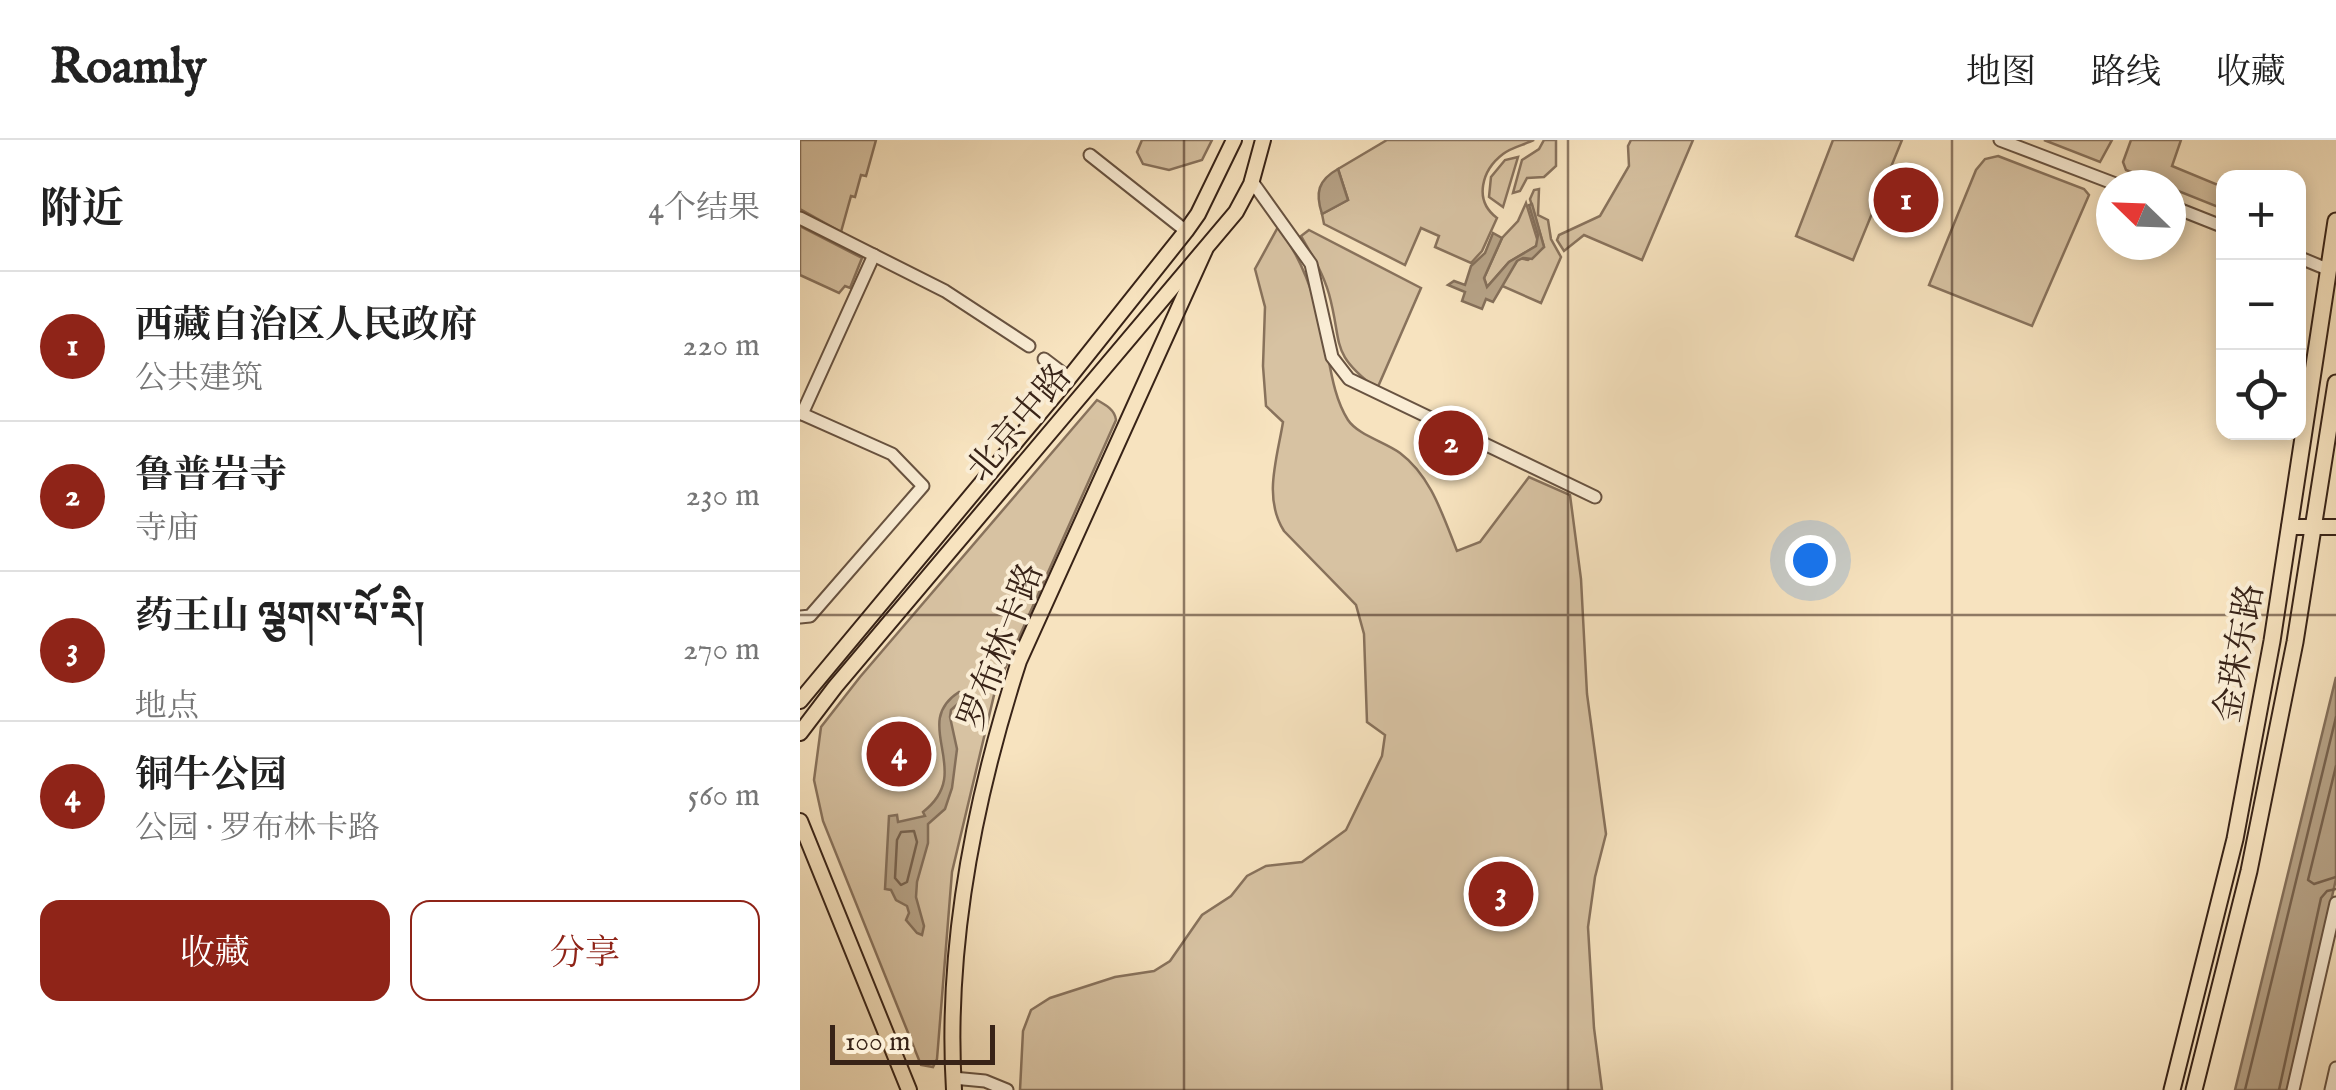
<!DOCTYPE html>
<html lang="zh">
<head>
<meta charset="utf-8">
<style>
	:root { --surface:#fff; --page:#f2f2f2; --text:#222; --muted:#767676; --line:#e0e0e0; --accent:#8f2418 }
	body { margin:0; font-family:"IM FELL English","Noto Serif SC","Noto Serif Tibetan",serif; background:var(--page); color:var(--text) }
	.controls { position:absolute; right:30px; top:30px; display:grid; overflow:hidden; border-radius:20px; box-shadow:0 5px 15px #0003 }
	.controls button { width:90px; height:90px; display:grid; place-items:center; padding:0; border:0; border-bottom:2px solid var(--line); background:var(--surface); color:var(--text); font:50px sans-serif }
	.compass { position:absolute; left:1296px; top:30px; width:90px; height:90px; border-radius:50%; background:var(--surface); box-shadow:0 5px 15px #0003; rotate:293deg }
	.scale { position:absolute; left:30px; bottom:25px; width:165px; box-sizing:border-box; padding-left:10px; border:5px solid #382317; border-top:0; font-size:28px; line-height:35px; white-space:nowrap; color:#382317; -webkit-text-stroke:8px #faedd5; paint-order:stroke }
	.you { position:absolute; left:1010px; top:420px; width:35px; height:35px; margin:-25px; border:8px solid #fff; border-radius:50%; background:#1a73e8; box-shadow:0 0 0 15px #1a73e833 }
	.badge { display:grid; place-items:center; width:65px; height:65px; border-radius:50%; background:var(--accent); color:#fff; font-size:32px; font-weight:700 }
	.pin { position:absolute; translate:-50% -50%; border:5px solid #fff; box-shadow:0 2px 10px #0006 }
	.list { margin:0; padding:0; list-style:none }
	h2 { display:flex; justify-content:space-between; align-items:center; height:130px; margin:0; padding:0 40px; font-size:42px }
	h2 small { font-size:32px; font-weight:400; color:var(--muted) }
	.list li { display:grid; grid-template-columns:65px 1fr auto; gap:30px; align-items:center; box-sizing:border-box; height:150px; padding:0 40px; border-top:2px solid var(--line) }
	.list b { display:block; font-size:38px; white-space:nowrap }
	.list p { margin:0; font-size:32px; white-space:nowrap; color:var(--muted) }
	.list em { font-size:32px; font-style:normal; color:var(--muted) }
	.actions { display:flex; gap:20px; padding:30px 40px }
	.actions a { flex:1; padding:22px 0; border:2px solid var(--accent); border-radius:20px; text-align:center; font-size:35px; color:var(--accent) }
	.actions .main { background:var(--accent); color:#fff }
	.icon { flex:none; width:55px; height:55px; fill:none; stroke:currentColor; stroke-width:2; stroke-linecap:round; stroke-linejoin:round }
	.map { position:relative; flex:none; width:1536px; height:950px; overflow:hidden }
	header { display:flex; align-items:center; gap:60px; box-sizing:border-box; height:140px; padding:0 50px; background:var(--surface); border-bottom:2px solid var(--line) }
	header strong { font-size:48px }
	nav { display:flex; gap:55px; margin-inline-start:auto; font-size:35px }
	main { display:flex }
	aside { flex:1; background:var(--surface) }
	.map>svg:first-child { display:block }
	.green { fill:#d7c2a2; stroke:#88725c; stroke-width:2.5 }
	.water { fill:#b6a286; stroke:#846f5a; stroke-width:2.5 }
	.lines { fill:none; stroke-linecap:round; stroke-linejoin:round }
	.shore { stroke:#77624e; stroke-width:2.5 }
	.minor-casing { stroke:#685341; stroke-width:15 }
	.major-casing { stroke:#382317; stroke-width:18 }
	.highway-casing { stroke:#382317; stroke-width:19 }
	.minor { stroke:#faedd5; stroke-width:11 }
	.major { stroke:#f7e3bf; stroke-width:14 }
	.highway { stroke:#f7e3bf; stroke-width:15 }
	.grid { fill:none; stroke:#382317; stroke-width:2.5; stroke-opacity:0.55 }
	.labels { text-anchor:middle; stroke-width:8; stroke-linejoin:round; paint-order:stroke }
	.street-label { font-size:35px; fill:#382317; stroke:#faedd5 }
</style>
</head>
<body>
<header>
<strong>Roamly</strong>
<nav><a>地图</a><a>路线</a><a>收藏</a></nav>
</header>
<main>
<aside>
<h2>附近<small>4个结果</small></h2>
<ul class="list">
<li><span class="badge">1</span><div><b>西藏自治区人民政府</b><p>公共建筑</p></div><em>220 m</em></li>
<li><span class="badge">2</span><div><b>鲁普岩寺</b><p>寺庙</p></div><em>230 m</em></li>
<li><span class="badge">3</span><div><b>药王山 ལྕགས་པོ་རི།</b><p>地点</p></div><em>270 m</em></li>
<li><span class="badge">4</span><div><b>铜牛公园</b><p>公园 · 罗布林卡路</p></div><em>560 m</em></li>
</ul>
<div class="actions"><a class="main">收藏</a><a>分享</a></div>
</aside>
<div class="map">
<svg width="1536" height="950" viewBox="0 0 1536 950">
	<rect width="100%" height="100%" fill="#f7e3bf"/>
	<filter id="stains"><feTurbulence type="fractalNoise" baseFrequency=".002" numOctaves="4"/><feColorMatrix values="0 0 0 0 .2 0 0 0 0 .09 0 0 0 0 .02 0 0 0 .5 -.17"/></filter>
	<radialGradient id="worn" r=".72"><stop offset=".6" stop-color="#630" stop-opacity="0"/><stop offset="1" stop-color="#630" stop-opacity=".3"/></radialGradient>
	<g class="green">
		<polygon points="0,0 76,0 66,36 61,35 55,57 51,56 41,92 0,69"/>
		<polygon points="342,0 412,0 402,20 369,30 343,24 337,12"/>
		<path d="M 587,0 L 734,0 C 724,5 712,7 703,14 C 682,30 673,60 697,78 L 682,111 L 671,123 L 635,107 L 639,96 L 621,88 L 605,125 L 524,84 L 522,74 L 548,60 L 538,29 Z"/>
		<polygon points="744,0 756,0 756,26 744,37 727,38 720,51 713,53 722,20 739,9"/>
		<polygon points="831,0 893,0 842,120 784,95 764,111 757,100 759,95 800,76 829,26 828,6"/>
		<polygon points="1033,0 1102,0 1053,120 996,96"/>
		<polygon points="1244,0 1312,0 1300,22"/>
		<polygon points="1331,0 1381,0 1372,26 1423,47 1423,69 1326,30 1323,22"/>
		<polygon points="1198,16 1284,49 1289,55 1232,186 1129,145 1176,30 1185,19"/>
		<polygon points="718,17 703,67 689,57 691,37 705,20"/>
		<polygon points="739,49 738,75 748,80 751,99 761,117 741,163 700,145 719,118 728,120 744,107 730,59 734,50"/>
		<polygon points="726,63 738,102 736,106 709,122 687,147 684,138 702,98 718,81"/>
		<polygon points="0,86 62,118 50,148 45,146 39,153 0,135"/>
		<path d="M 478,87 C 502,118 514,155 523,192 C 530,221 532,255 548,280 C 558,295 585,302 600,313 C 631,336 643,376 657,411 L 680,402 L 729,337 L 770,355 L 781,439 L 787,554 L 806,694 L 795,737 L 788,787 L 794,888 L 802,950 L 220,950 L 223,891 L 231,870 L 250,858 L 315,837 L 354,831 L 370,821 L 402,775 L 431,756 L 447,736 L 466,726 L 502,722 L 546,690 L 582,616 L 585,595 L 567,582 L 564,494 L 556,465 L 484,391 C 463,358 477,319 483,282 L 466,266 L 463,226 L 465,167 L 455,129 Z"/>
		<path d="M 509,90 L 621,148 L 577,249 C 529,213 543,205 529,154 C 523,133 512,115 501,96 Z"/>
		<path d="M 297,260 C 306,265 315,270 316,280 L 195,551 L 152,732 L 137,919 L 133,927 L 121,925 L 23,681 L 14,640 L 21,587 L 60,537 Z"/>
	</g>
	<g class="water">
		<path d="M 538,29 L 548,60 L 522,74 C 515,53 518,40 538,29 Z"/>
		<polygon points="732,64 744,107 732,119 723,118 717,121 693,162 686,159 682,169 662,161 665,152 648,145 654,141 665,145 671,126 685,113 693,93 702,98 684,138 687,147 709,122 736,106 738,95 729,65"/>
		<polygon points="1536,537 1536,739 1488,950 1435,950"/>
		<path d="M 159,552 L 166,557 L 151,570 L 150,577 L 157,609 L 152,648 L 145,669 L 128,684 L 128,703 L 117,742 L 116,757 L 124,786 L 122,795 L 117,793 L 106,780 L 109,773 L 107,766 L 96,760 L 91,750 L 85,749 L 89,676 L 97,675 L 98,682 L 125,676 L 123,672 C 176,631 109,584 159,552 Z"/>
	</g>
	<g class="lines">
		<g class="shore">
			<polyline points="1536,626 1508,740 1514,744 1536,737"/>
			<polygon points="114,691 117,702 107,742 101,745 95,738 97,700 101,692"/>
			<polyline points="1445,950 1536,577"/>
			<polyline points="1479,950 1521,758 1527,751 1536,749"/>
		</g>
		<defs>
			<g id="minor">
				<polyline points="1200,0 1318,45"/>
				<polyline points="290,15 386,91"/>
				<polyline points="451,40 511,124 532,217 549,239 795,357"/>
				<polyline points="1371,66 1424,87"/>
				<polyline points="0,78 145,151 229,206"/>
				<polyline points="1498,117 1527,129"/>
				<polyline points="244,219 269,238"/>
				<polyline points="0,273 92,314 123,346 10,476 0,477"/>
				<polyline points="2,274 74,115"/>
				<polyline points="153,938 185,941 207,950"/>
				<polyline points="1493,950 1536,763"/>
				<polyline points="1531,950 1536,928"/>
			</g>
			<g id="major">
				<polyline points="1489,387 1536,387"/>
				<polyline points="0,561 269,238 386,91 398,74 434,0"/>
				<polyline points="0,593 35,547 436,72 451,44 463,0"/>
				<polyline points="0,681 109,950"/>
				<path d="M 154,950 C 145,806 175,657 219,521 L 405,110"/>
			</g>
			<g id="highway">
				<polyline points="1372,950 1435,699 1472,501 1536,81"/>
				<polyline points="1394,950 1449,731 1495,502 1536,243"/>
			</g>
		</defs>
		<use href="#minor" class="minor-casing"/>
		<use href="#major" class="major-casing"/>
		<use href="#highway" class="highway-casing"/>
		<use href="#minor" class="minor"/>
		<use href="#major" class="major"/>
		<use href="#highway" class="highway"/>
	</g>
	<path class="grid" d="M 384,0 L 384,950M 768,0 L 768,950M 1152,0 L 1152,950M 0,475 L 1536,475"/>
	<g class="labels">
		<g class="street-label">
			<text transform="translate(218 282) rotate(-50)" y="12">北京中路</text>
			<text transform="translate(200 506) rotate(-69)" y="12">罗布林卡路</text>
			<text transform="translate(1438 513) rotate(-80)" y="12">金珠东路</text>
		</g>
	</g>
	<rect width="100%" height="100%" filter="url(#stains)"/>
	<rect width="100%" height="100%" fill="url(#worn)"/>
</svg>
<div class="controls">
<button>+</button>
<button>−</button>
<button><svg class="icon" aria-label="locate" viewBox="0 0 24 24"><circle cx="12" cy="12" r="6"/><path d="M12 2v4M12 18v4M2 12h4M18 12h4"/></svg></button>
</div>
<svg class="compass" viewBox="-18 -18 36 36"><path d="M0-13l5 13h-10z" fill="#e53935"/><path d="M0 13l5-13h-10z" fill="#767676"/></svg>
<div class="scale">100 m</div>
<div class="you"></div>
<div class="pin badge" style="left:1106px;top:60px">1</div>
<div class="pin badge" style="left:651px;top:303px">2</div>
<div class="pin badge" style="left:701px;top:754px">3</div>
<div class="pin badge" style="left:99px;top:614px">4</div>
</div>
</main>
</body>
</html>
